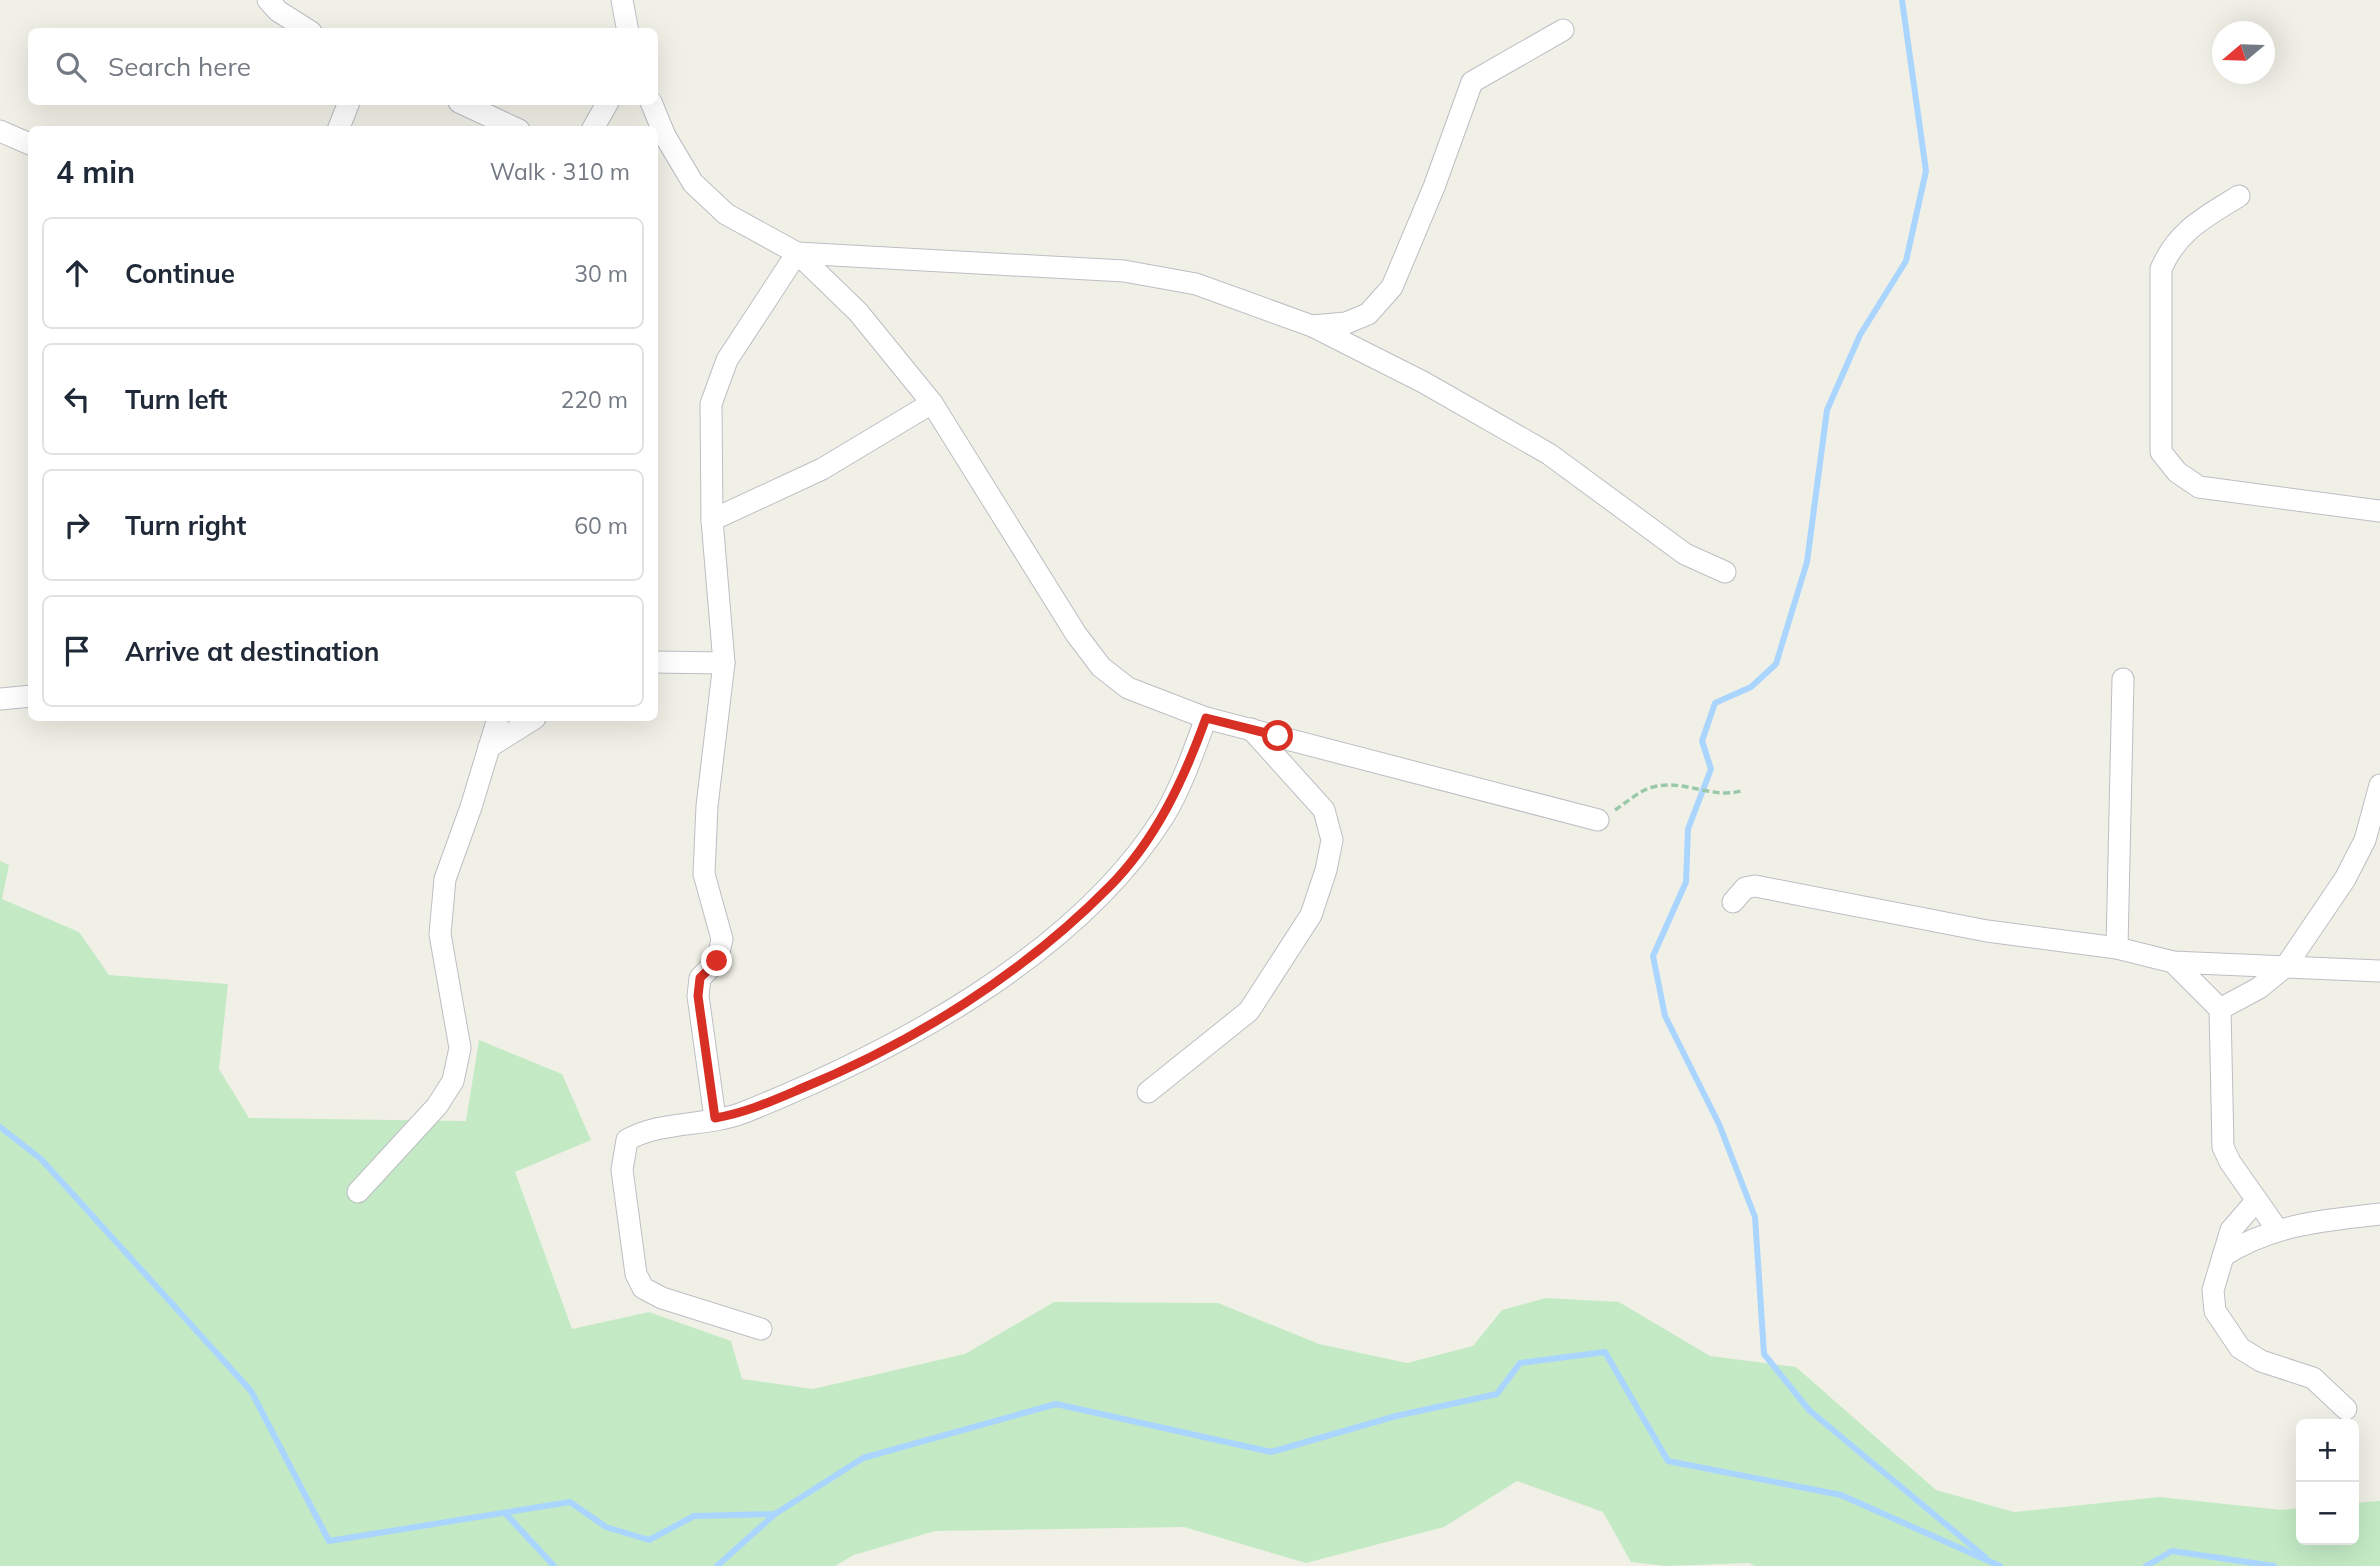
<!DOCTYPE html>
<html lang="en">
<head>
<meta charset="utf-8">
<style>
	:root { --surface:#fff; --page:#f2f2f3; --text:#1f2937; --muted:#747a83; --line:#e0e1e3 }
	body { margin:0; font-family:Mulish,sans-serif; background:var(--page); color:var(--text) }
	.controls { position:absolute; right:21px; bottom:21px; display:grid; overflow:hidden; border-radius:10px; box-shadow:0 7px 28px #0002 }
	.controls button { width:63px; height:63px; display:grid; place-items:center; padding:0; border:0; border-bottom:2px solid var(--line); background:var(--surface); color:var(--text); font:35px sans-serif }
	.compass { position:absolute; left:2212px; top:21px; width:63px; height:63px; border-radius:50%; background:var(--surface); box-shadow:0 7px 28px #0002; rotate:251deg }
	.stop { position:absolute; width:21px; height:21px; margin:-16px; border:5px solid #d93025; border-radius:50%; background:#fff }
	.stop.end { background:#d93025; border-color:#fff; box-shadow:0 2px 7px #0008 }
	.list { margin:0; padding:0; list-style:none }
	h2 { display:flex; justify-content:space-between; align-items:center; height:91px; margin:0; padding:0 28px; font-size:30px }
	h2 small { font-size:23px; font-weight:400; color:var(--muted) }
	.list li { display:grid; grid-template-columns:46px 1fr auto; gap:21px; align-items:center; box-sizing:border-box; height:112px; margin:0 14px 14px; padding:0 14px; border:2px solid var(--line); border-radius:10px }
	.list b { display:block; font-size:26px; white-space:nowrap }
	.list em { font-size:23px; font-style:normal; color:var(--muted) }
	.icon { flex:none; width:38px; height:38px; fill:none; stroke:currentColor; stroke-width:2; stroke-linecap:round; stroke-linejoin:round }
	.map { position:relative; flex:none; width:2380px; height:1566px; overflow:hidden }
	.search { position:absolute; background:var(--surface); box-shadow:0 7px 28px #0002; left:28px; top:28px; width:630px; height:77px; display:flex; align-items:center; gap:18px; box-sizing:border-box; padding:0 24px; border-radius:10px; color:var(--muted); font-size:26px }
	.panel { position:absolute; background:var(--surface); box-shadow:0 7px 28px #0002; left:28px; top:126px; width:630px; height:595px; border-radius:10px }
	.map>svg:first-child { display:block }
	.green { fill:#c3eac5 }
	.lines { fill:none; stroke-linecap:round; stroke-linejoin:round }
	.stream { stroke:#aad5ff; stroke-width:6 }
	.minor-casing { stroke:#bcbec3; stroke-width:23 }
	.path { stroke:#9ac9aa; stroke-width:3.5; stroke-dasharray:7 3.5; stroke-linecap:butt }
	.minor { stroke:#fff; stroke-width:21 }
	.route { stroke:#d93025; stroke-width:9 }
</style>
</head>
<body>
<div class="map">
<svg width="2380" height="1566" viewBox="0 0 2380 1566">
	<rect width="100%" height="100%" fill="#f1f0e7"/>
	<polygon class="green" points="0,861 9,865 2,899 79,932 109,975 228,984 219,1069 249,1118 466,1121 479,1040 562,1074 591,1140 515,1172 572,1329 649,1312 731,1341 742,1379 813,1389 965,1354 1054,1302 1218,1303 1319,1344 1407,1363 1473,1346 1502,1310 1546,1298 1619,1302 1710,1356 1796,1367 1936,1490 2014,1512 2159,1497 2282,1510 2301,1508 2301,1540 2354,1540 2354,1503 2380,1501 2380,1566 1755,1566 1749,1563 1666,1566 1631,1562 1603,1512 1517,1481 1444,1527 1306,1563 1184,1527 935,1531 854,1555 835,1566 0,1566"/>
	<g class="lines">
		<g class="stream">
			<polyline points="1902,0 1926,171 1906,261 1860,335 1827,410 1807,562 1776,664 1751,687 1715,703 1702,741 1711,769 1688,829 1686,882 1653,956 1665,1016 1719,1124 1755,1217 1764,1354 1809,1410 1985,1557"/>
			<polyline points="0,1127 41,1159 251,1391 329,1541 570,1502 606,1527 649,1540 694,1516 775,1514 863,1458 1056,1404 1271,1452 1396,1416 1497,1394 1520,1363 1605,1352 1668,1461 1841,1495 2000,1566"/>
			<polyline points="505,1513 554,1566"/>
			<polyline points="717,1566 775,1514"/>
			<polyline points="2146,1566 2172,1551 2274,1566"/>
		</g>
		<defs>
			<g id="minor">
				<polyline points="268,0 278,11 311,32"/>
				<polyline points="622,0 628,32"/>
				<polyline points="459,102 519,130"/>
				<polyline points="651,102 665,136 693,183 726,214 797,253 858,312 932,403 1076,634 1101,667 1128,688 1206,718 1598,820"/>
				<polyline points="338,130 349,102"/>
				<polyline points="592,130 608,102"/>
				<polyline points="0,131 32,145"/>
				<path d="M 2239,196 C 2205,217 2177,231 2161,269 L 2161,452 L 2177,472 L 2199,487 L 2380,511"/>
				<polyline points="1312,326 1346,323 1368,314 1392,287 1434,187 1472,82 1563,30"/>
				<polyline points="712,520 822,469 932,403"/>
				<polyline points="654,662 724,663"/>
				<polyline points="0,699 32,696"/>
				<polyline points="489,747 535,718"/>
				<polyline points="1733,902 1745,888 1755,886 1987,931 2117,948 2173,962 2380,971"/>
				<polyline points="2117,948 2123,679"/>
				<polyline points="2173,962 2220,1009 2223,1147 2230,1162 2277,1229"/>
				<polyline points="2220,1009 2259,988 2286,966 2345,879 2365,840 2380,785"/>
				<polyline points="1148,1092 1249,1011 1311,915 1326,870 1332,840 1324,810 1251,729"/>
				<polyline points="715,1118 698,996 700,978 717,961 722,939 704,874 707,806 724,663 712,520 711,404 727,360 797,253 1124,271 1196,284 1312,326 1423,382 1549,454 1685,554 1725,572"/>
				<polyline points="358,1192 437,1106 453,1081 460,1048 440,934 445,879 471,807 498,718"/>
				<polyline points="2256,1201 2231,1230 2213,1290 2215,1311 2240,1348 2261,1361 2313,1378 2346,1409"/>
				<path d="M 2223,1256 C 2271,1225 2324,1220 2380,1214"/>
				<path d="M 761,1329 L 662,1298 L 643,1288 L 636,1274 L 622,1170 L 627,1140 C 663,1120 707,1127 745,1112 C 894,1052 1076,956 1164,816 C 1182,786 1194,750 1206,718"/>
			</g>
		</defs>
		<use href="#minor" class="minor-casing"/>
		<path class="path" d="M 1615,810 C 1626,803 1640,790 1653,787 C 1684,779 1711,799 1741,791"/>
		<use href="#minor" class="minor"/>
	</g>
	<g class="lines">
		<path class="route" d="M 717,961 L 700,978 L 698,996 L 715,1118 C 745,1113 772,1101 800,1089 C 913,1043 1023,974 1109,887 C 1156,840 1184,779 1206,718 L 1278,736"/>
	</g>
</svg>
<div class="controls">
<button>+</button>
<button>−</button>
</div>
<svg class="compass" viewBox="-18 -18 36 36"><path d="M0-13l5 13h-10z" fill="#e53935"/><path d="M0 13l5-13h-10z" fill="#747a83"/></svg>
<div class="stop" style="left:1278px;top:736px"></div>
<div class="stop end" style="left:717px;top:961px"></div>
<div class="search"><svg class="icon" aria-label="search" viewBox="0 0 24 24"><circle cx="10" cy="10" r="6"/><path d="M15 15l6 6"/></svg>Search here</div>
<section class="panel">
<h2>4 min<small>Walk · 310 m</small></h2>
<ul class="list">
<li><svg class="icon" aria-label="ahead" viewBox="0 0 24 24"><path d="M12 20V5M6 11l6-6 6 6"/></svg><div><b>Continue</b></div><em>30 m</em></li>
<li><svg class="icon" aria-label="left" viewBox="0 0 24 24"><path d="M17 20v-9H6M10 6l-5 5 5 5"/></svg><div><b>Turn left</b></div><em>220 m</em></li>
<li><svg class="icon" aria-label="right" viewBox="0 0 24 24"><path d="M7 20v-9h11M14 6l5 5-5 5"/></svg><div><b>Turn right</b></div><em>60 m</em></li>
<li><svg class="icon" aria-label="arrive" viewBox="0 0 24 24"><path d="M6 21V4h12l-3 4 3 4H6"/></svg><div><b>Arrive at destination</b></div></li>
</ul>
</section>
</div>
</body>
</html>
